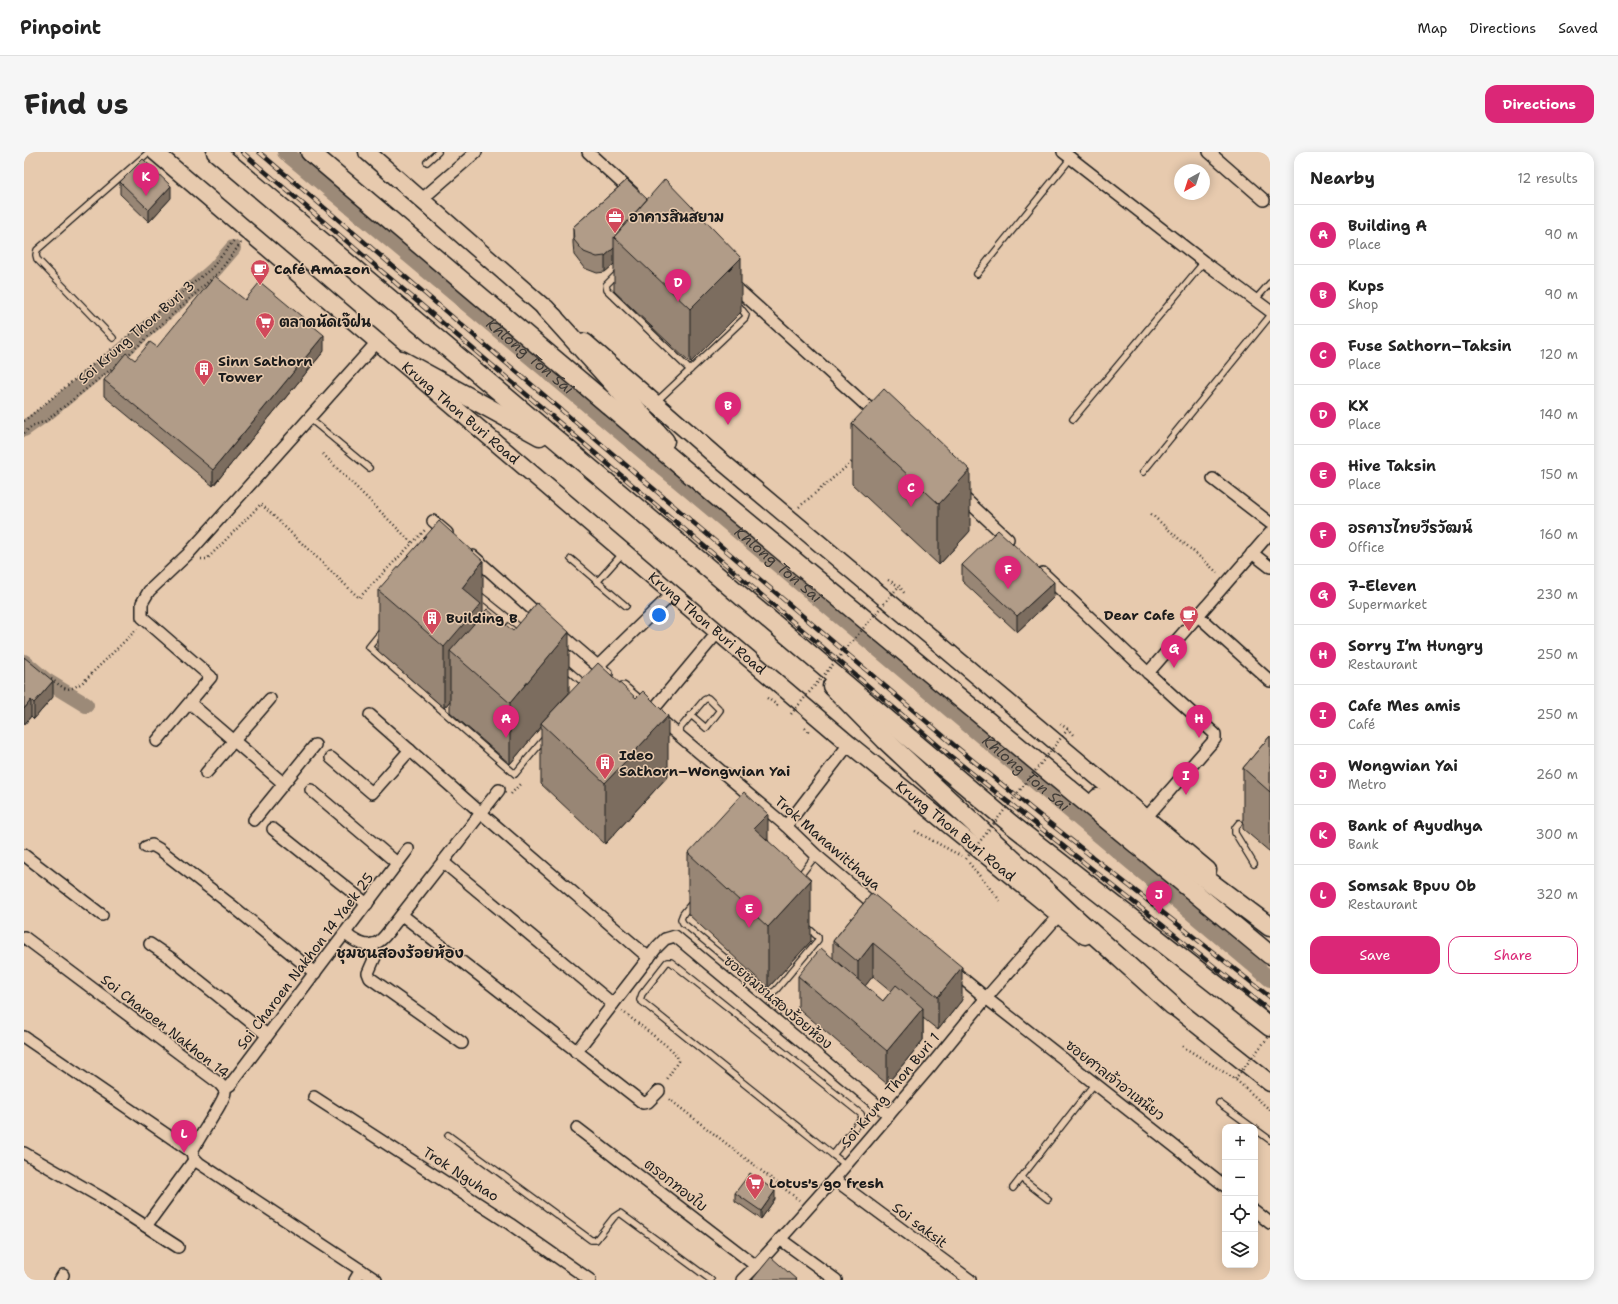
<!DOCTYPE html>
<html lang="en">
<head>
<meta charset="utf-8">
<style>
	:root { --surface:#fff; --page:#f6f6f6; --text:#222; --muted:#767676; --line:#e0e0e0; --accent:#db2777 }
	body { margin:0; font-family:"Shantell Sans","Playpen Sans Thai",sans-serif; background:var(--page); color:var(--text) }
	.controls { position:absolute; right:12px; bottom:12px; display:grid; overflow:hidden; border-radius:8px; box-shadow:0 2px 10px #0003 }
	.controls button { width:36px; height:36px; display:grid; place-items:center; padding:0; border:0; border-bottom:1px solid var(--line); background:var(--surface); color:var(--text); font:20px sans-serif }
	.compass { position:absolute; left:1150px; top:12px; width:36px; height:36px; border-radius:50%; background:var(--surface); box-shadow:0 2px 10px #0003; rotate:219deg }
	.you { position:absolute; left:635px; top:463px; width:14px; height:14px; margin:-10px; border:3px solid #fff; border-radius:50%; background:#1a73e8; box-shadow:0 0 0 6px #1a73e833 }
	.badge { display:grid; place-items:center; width:26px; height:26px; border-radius:50%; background:var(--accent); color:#fff; font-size:13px; font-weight:700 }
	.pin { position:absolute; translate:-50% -33px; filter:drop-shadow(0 1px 2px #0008) }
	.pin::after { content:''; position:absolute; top:21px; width:14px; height:12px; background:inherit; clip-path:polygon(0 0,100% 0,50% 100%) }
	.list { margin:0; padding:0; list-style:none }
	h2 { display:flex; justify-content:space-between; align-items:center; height:52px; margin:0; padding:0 16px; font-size:17px }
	h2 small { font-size:13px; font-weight:400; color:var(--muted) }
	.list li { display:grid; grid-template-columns:26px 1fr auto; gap:12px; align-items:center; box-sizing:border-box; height:60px; padding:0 16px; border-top:1px solid var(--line) }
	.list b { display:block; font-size:15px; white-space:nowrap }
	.list p { margin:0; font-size:13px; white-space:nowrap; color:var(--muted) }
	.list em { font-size:13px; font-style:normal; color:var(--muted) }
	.actions { display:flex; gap:8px; padding:12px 16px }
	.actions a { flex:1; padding:9px 0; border:1px solid var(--accent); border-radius:12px; text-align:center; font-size:14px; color:var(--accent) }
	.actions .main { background:var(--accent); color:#fff }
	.icon { flex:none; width:22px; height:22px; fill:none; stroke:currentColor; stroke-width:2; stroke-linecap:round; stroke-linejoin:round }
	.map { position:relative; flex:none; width:1246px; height:1128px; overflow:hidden; border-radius:12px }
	header { display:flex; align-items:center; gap:24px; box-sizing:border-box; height:56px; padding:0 20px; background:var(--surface); border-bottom:1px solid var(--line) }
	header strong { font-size:19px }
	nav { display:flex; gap:22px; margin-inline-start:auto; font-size:14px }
	.intro { display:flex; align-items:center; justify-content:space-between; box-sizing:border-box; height:96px; padding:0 24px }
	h1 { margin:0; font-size:28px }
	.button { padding:10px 18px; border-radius:12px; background:var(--accent); color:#fff; font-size:14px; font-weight:700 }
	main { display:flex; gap:24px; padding:0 24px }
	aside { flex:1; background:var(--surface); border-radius:12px; box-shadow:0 2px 10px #0003 }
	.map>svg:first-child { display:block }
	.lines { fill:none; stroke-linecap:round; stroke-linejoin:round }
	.canal { stroke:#9c8a78; stroke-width:16 }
	.lane-casing { stroke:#1c1c1c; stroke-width:8 }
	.street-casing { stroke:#1c1c1c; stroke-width:14 }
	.secondary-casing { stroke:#1c1c1c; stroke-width:19 }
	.primary-casing { stroke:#1c1c1c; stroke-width:21 }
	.path { stroke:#1c1c1c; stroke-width:2.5; stroke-dasharray:1 3; stroke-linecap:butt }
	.lane { stroke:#e7caae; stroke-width:5.5 }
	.street { stroke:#e7caae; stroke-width:11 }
	.secondary { stroke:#e7caae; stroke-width:16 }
	.primary { stroke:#e7caae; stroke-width:18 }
	.rail-casing { stroke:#1c1c1c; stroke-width:4.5 }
	.rail { stroke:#e7caae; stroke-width:3; stroke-dasharray:9; stroke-linecap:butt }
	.path-bridge { stroke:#1c1c1c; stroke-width:2.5; stroke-dasharray:1 3; stroke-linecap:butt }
	.wall { fill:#988675; stroke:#1c1c1c; fill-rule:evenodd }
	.shaded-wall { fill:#7c6d5f; stroke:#1c1c1c }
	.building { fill:#b19c88; stroke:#1c1c1c }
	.labels { text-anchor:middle; stroke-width:3; stroke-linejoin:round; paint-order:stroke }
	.poi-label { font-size:14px; font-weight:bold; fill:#1c1c1c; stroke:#e7caae; text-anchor:start }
	.street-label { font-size:14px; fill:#1c1c1c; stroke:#e7caae }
	.water-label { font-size:15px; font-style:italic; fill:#423d38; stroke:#e7caae }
	.neighbourhood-label { font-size:15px; font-weight:bold; fill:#1c1c1c; stroke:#e7caae }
</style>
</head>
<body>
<header>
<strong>Pinpoint</strong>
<nav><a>Map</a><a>Directions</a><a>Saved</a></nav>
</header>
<div class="intro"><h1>Find us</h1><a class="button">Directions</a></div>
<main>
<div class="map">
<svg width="1246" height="1128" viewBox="0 0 1246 1128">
	<rect width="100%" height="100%" fill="#e7caae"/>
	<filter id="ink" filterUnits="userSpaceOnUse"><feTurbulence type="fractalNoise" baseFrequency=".025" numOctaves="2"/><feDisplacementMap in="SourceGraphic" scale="8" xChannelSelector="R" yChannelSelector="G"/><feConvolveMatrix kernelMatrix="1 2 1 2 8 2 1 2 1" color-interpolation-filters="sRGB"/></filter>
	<g filter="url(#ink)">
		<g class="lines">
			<g class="canal">
				<path id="s1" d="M 261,0 L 588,273 L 1246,827"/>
				<polyline points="0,277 24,260 103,195 191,117 209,96"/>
				<polyline points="0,510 21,528 62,553"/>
			</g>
			<defs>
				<g id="lane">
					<polyline points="403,10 414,0"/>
					<polyline points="594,121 582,133 583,138 666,218"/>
					<polyline points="953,122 1047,6"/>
					<polyline points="1232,147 1246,131"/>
					<polyline points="89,186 13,107 12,103 13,98 125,0"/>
					<polyline points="631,251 721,166 722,163 712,150"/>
					<polyline points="285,266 345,316"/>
					<polyline points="1049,267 1180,110"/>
					<polyline points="1119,320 1246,164"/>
					<polyline points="547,407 602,454"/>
					<polyline points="573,430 599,401"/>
					<polyline points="453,441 498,477"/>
					<polyline points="475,476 484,466"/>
					<polyline points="358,479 345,495 491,622 521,586"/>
					<polyline points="541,515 563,534"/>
					<polyline points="653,580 680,548 684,546 696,558 682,576 667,563"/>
					<polyline points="1215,671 1211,676 1211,681 1230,712"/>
					<polyline points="775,725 792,703"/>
					<polyline points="667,752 659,762 657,767 659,771 741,839 746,842 752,838 794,788 794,785 782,774"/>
					<polygon points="643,810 647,810 837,962 838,965 836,969 809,1003 616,848 618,842"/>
					<polyline points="1195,951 1228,975"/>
					<polyline points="1231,977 1246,988"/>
					<polyline points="424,983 567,1088 572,1088 590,1065 596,1061 687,1128"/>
					<polyline points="809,1003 822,1013"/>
					<polyline points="997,1026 1024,1047"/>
					<polyline points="989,1036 1071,931"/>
				</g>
				<g id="street">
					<polyline points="564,0 609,41"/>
					<polyline points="1039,0 1180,110 1246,159"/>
					<polyline points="1185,0 1240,48"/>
					<polyline points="397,48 452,0"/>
					<polyline points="706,130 855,265"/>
					<polyline points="1189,327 1246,371"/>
					<polyline points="935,341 984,387"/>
					<polyline points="409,369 423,381"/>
					<polyline points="1228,401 1246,415"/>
					<polyline points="449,404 518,466"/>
					<polyline points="1019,421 1124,521 1191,582 1191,587 1121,667"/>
					<polyline points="1173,463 1246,529"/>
					<polyline points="534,480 583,522"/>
					<polyline points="574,514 649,441"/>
					<polyline points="1124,521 1246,381"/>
					<polyline points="599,536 762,674 792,703 854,756"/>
					<polyline points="166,551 259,631"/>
					<polyline points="628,559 694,480"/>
					<polyline points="346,563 457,661 625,806"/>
					<polyline points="133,589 187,525 118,465 118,451 125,439 164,402 354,189"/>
					<polyline points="307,606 348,641 386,598"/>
					<polyline points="182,621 246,547"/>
					<polyline points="287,638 373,711"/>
					<polyline points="230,668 291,593"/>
					<polyline points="762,674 825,592"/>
					<polyline points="249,677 343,752"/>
					<polyline points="122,695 128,693 135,697 206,752 291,821"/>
					<polyline points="0,703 78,763"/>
					<polyline points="419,710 589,852"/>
					<polyline points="378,763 619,951 624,950 635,939"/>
					<path d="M 321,781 C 328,788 342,797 352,791 C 357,789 361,784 364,780 L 475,638"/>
					<path d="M 0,785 L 196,932 C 198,935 201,937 201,940 C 201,949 173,987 168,1000 L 169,1005 L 175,1011 L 352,1128"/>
					<polyline points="126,792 148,807 243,883"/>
					<polyline points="348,792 351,805 344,821 346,826 438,891"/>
					<polyline points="927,817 962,846 1201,1034"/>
					<polyline points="0,885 168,1000"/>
					<polyline points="552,900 633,795 641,787 651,784 865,963"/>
					<polyline points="200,937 206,933 384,697"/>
					<polyline points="290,945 486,1072 566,1128"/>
					<polyline points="553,976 732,1114"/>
					<polyline points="0,1001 78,1046 154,1095"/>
					<polyline points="810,1027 946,1128"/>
					<polyline points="1231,1059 1246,1071"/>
					<polyline points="122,1074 171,1007"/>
					<polyline points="756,1087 812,1128"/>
					<polyline points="36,1128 39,1123"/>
					<polyline points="331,1128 337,1118"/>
					<polyline points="718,1128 732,1114 810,1027 905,916 962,846 1034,764"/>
				</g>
				<g id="secondary">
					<path id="s2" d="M 131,0 L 825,592 L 1061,784"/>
					<polyline points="343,0 531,165"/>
					<polyline points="561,190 695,307 1184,718"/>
					<polyline points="1139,846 1246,931"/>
				</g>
				<g id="primary">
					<polyline points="192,0 987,672 1246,875"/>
					<polyline points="286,0 692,344 1246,803"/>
					<polyline points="521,156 641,289"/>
					<polyline points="377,208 516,284"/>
					<polyline points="808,534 861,588 1047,762 1149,854"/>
					<polyline points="1074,646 1246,775"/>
				</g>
			</defs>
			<use href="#lane" class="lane-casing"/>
			<use href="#street" class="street-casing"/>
			<use href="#secondary" class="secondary-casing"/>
			<use href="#primary" class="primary-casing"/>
			<g class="path">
				<polyline points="99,188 188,116 211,87"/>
				<polyline points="103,204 195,120 217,91"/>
				<polyline points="0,269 89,196"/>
				<polyline points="0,281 8,274 22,269 96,210"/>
				<polyline points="299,302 388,391"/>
				<polyline points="775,355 829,309"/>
				<polyline points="1127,362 1195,422"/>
				<polyline points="177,407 183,407 237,352 335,446 401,378"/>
				<polyline points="864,428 875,434 881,442"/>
				<path d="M 27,527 C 42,537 41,541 58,531 L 113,477"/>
				<polyline points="743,546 756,555"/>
				<polyline points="1036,572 1044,577 1050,584"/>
				<polyline points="781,576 786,581"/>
				<polyline points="487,642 497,631"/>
				<polyline points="891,679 937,704"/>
				<polyline points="945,711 978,751"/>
				<polyline points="598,859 648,898 653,904 654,909 642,929"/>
				<polyline points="1158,894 1211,927 1246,958"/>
				<polyline points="645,947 775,1048"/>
			</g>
			<use href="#lane" class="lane"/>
			<use href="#street" class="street"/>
			<use href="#secondary" class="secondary"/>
			<use href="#primary" class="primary"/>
			<defs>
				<g id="rail">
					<polyline points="218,0 924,602 1246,859"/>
					<polyline points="235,0 930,593 1014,662 1246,845"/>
				</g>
			</defs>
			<use href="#rail" class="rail-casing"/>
			<use href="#rail" class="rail"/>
			<g class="path-bridge">
				<polyline points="767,562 875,434"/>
				<polyline points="942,707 1044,577"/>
				<polyline points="1211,927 1246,883"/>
			</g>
		</g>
		<g class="wall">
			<polygon points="603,28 717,160 666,211 590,139 590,112 581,120 573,121 560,116 550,103 549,91 549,75"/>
			<polygon points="96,30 147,46 125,70 96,42"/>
			<polygon points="221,148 300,199 189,334 80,244 80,228 133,195"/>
			<polygon points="828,271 946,379 915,413 828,332"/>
			<polygon points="938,413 1030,445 993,480 938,429"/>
			<polygon points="354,438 459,461 545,541 644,624 581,692 517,632 517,575 486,612 426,560 426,549 420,556 354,499"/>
			<polygon points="0,505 29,545 10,567 7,564 0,573"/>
			<polygon points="1246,584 1246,700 1219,677 1219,616"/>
			<polygon points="744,688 787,789 744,836 664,762 664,701"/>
			<path d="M 848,741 L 938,848 L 914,878 L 899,866 L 899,888 L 863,932 L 774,856 L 774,824 L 809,806 L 809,789 ZM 849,824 L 867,839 L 859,849 L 841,834 Z"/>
			<polygon points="711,1041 751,1047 737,1067 711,1049"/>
		</g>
		<g class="shaded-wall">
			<polygon points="147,34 147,46 125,70 125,58"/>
			<polygon points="590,96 590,112 581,120 581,104"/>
			<polygon points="717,106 717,160 666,211 666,157"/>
			<polygon points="300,183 300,199 189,334 189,318"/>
			<polygon points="946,318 946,379 915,413 915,352"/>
			<polygon points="459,409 459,470 426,499 426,549 420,556 420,495 438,436"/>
			<polygon points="1030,430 1030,445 993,480 993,464"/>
			<polygon points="545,480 545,541 517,571 517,575 486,612 486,551"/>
			<polygon points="29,529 29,545 10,567 10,551"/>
			<polygon points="7,548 7,564 0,573 0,557"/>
			<polygon points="644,564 644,624 581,692 581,631"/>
			<polygon points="744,662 744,723 730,676"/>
			<polygon points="787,728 787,789 744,836 744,775"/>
			<polygon points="849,791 849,824 834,843 834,810"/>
			<polygon points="938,815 938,848 914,878 914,845"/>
			<polygon points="899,856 899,888 863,932 863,899"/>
			<polygon points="751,1039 751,1047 737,1067 737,1059"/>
		</g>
		<g class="building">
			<polygon points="119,7 147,34 125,58 96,30"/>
			<polygon points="641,27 717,106 666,157 590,85"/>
			<polygon points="603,28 623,47 590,85 590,96 581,104 573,105 560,100 550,88 549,75"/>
			<polygon points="191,124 221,148 236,130 300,183 189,318 80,228 102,201 111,208 126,190 133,195"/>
			<polygon points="860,237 946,318 915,352 828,271"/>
			<polygon points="415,369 459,409 438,436 457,452 420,495 354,438"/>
			<polygon points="974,378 1030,430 993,464 938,413"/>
			<polygon points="513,451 545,480 486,551 426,499 463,457 489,479"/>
			<polygon points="0,505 29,529 10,551 7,548 0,557"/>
			<polygon points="574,511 612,546 619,539 644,564 581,631 517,571"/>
			<polygon points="1246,584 1246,640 1219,616"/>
			<polygon points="720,640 744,662 730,676 787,728 744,775 664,701"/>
			<polygon points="848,741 938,815 914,845 849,791 834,810 809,789"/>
			<polygon points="797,796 859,849 872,833 899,856 863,899 774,824"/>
			<polygon points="726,1021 751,1039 737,1059 711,1041"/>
			<polygon points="747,1105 773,1128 728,1128"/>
		</g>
	</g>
	<defs>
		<symbol id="office-pin" viewBox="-11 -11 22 30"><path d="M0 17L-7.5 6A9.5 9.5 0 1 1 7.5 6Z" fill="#d1495b" stroke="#e7caae"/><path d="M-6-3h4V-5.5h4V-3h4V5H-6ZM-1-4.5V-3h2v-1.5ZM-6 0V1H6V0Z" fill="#fff"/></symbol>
		<symbol id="cafe-pin" viewBox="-11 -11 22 30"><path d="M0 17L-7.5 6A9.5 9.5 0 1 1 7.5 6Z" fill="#d1495b" stroke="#e7caae"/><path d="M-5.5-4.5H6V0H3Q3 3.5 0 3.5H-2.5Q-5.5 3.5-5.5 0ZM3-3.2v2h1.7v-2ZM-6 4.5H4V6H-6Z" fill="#fff"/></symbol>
		<symbol id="supermarket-pin" viewBox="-11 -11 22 30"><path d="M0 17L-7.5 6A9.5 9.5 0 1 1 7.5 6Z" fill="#d1495b" stroke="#e7caae"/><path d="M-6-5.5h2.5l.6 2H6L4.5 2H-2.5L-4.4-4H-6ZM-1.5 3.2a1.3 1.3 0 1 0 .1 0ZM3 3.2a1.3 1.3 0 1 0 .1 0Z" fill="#fff"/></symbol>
		<symbol id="building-pin" viewBox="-11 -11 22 30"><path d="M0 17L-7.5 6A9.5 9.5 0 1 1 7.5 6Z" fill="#d1495b" stroke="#e7caae"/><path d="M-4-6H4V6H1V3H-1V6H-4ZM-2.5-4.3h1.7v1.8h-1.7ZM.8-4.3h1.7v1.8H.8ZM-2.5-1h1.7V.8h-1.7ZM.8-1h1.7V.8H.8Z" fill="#fff"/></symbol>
	</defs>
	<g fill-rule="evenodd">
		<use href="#office-pin" x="580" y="54" width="22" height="30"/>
		<use href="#cafe-pin" x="225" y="106" width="22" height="30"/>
		<use href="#supermarket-pin" x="230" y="159" width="22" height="30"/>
		<use href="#building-pin" x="169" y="206" width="22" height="30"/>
		<use href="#cafe-pin" x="1154" y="452" width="22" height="30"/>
		<use href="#building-pin" x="397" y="455" width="22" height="30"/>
		<use href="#building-pin" x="570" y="600" width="22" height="30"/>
		<use href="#supermarket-pin" x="720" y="1020" width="22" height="30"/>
	</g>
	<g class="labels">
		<g class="poi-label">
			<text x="605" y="70">อาคารสินสยาม</text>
			<text x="250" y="122">Café Amazon</text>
			<text x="255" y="175">ตลาดนัดเจ๊ฝน</text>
			<text x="194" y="214">Sinn Sathorn<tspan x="194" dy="16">Tower</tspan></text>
			<text x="1151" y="468" text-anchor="end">Dear Cafe</text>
			<text x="422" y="471">Building B</text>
			<text x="595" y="608">Ideo<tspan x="595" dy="16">Sathorn–Wongwian Yai</tspan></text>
			<text x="745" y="1036">Lotus's go fresh</text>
		</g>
		<g class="street-label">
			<text transform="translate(112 180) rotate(-41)" y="5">Soi Krung Thon Buri 3</text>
			<text dy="5" stroke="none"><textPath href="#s2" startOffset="402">Krung Thon Buri Road</textPath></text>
			<text dy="5" stroke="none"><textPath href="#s2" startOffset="726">Krung Thon Buri Road</textPath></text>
			<text dy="5" stroke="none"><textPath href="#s2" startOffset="1050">Krung Thon Buri Road</textPath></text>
			<text transform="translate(804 691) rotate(41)" y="5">Trok Manawitthaya</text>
			<text transform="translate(281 809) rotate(-53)" y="5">Soi Charoen Nakhon 14 Yaek 25</text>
			<text transform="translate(754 850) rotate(40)" y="5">ซอยชุมชนสองร้อยห้อง</text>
			<text transform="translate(141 874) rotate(38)" y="5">Soi Charoen Nakhon 14</text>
			<text transform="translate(1091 928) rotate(38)" y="5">ซอยศาลเจ้าอาเหนียว</text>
			<text transform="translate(866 938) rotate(-50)" y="5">Soi Krung Thon Buri 1</text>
			<text transform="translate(437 1022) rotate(33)" y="5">Trok Nguhao</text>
			<text transform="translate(652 1033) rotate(38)" y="5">ตรอกทองใบ</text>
			<text transform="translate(896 1073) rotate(37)" y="5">Soi saksit</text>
		</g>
		<g class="water-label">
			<text dy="5" stroke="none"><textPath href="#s1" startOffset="319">Khlong Ton Sai</textPath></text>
			<text dy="5" stroke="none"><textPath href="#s1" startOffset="643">Khlong Ton Sai</textPath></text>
			<text dy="5" stroke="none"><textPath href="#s1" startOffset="967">Khlong Ton Sai</textPath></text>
		</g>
		<g class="neighbourhood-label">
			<text x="376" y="806">ชุมชนสองร้อยห้อง</text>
		</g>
	</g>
</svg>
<div class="controls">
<button>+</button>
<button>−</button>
<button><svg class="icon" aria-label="locate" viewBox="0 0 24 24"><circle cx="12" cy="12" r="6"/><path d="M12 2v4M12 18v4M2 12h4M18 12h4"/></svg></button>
<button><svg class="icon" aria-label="layers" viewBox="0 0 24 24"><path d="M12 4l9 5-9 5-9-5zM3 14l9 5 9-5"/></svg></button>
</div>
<svg class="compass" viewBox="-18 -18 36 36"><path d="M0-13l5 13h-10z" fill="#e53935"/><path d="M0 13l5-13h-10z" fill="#767676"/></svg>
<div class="you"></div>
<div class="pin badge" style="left:482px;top:586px">A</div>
<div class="pin badge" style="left:704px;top:273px">B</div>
<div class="pin badge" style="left:887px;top:355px">C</div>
<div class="pin badge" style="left:654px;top:150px">D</div>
<div class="pin badge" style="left:725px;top:776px">E</div>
<div class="pin badge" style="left:984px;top:437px">F</div>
<div class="pin badge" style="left:1150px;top:516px">G</div>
<div class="pin badge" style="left:1175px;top:586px">H</div>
<div class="pin badge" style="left:1162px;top:643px">I</div>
<div class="pin badge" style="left:1135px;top:762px">J</div>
<div class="pin badge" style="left:122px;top:44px">K</div>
<div class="pin badge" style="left:160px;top:1001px">L</div>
</div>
<aside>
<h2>Nearby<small>12 results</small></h2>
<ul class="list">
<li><span class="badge">A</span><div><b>Building A</b><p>Place</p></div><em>90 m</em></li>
<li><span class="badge">B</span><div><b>Kups</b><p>Shop</p></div><em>90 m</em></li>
<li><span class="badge">C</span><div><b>Fuse Sathorn–Taksin</b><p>Place</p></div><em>120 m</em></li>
<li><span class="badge">D</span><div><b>KX</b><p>Place</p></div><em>140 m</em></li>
<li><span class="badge">E</span><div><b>Hive Taksin</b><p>Place</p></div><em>150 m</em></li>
<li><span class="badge">F</span><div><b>อรคารไทยวีรวัฒน์</b><p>Office</p></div><em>160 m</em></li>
<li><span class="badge">G</span><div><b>7-Eleven</b><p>Supermarket</p></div><em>230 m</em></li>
<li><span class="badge">H</span><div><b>Sorry I’m Hungry</b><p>Restaurant</p></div><em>250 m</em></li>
<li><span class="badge">I</span><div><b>Cafe Mes amis</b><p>Café</p></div><em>250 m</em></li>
<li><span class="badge">J</span><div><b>Wongwian Yai</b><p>Metro</p></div><em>260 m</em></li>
<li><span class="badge">K</span><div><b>Bank of Ayudhya</b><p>Bank</p></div><em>300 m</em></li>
<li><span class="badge">L</span><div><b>Somsak Bpuu Ob</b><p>Restaurant</p></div><em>320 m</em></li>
</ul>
<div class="actions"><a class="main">Save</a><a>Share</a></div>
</aside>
</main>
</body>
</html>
